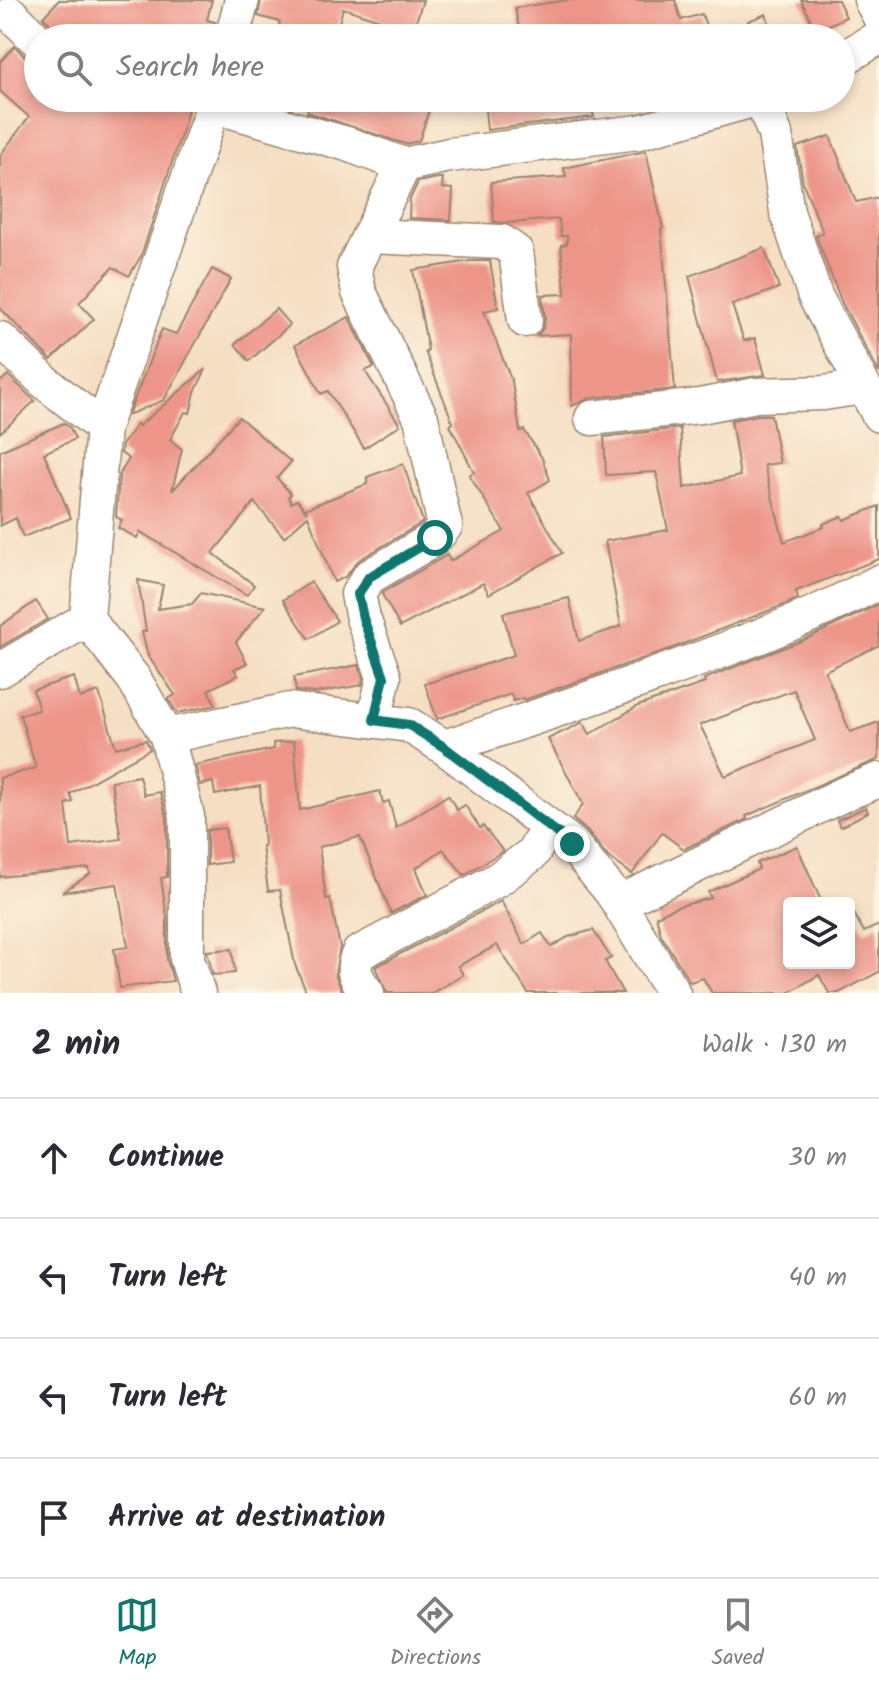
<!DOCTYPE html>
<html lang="en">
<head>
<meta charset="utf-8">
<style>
	:root { --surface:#fff; --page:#f2f2f3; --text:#2b2b33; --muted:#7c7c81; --line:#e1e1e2; --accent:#0f766e }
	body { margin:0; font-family:Kalam,sans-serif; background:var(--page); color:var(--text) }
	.controls { position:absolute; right:24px; bottom:24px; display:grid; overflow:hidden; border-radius:8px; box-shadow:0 4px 12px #0003 }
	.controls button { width:72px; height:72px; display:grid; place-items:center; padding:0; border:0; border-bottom:2px solid var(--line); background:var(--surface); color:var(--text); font:40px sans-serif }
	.stop { position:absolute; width:24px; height:24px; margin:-18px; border:6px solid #0f766e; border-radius:50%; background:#fff }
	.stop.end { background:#0f766e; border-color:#fff; box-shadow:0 2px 8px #0008 }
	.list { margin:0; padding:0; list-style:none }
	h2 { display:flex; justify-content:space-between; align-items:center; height:104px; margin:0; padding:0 32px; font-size:34px }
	h2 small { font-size:26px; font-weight:400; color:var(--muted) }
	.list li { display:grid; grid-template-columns:52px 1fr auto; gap:24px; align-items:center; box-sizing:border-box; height:120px; padding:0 32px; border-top:2px solid var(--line) }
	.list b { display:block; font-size:30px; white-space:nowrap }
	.list em { font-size:26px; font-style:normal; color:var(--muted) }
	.icon { flex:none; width:44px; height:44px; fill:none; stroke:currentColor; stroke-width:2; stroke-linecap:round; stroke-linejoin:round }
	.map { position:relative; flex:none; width:879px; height:993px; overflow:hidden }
	.search { position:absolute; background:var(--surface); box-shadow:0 4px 12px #0003; left:24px; right:24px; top:24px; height:88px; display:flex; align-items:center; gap:20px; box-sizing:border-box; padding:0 28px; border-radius:44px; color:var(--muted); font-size:30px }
	.sheet { height:584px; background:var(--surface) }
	nav { display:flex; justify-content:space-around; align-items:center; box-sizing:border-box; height:112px; border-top:2px solid var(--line); background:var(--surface); font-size:22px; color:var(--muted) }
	nav a { display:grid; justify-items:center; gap:4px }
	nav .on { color:var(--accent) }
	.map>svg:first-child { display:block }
	.building { fill:#ed9589; fill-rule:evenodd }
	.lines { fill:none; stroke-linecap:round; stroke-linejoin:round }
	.minor-casing { stroke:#988470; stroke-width:37 }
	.minor { stroke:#fff; stroke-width:34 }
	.route { stroke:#0f766e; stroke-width:10 }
</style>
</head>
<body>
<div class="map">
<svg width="879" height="993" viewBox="0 0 879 993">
	<rect width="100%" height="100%" fill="#fcf5e5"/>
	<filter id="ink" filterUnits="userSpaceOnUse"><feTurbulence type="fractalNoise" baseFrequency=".0125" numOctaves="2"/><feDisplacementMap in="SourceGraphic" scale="16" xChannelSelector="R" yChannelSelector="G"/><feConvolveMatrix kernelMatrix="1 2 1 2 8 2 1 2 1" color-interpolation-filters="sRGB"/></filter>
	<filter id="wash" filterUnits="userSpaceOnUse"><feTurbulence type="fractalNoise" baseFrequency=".006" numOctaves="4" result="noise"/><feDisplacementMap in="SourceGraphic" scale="32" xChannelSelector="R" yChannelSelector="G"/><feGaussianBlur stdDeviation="1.8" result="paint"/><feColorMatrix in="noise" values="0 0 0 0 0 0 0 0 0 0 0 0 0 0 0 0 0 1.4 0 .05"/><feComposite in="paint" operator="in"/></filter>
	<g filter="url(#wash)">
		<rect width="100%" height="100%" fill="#f5dec2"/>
		<g id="blocks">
			<g class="building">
				<polygon points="59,0 212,0 207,20 215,22 213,38 65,38 43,17"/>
				<polygon points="261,0 423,0 413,31 343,8 335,38 276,38 280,22 258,16"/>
				<polygon points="568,0 675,0 681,20 702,14 710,38 521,38 515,8"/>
				<polygon points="801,0 838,0 846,17 816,31"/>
				<polygon points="766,14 775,38 754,38 748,21"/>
				<polygon points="15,46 24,56 38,60 38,98 190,98 184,126 141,256 129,276 113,267 79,303 94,319 51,360 0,308 0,155 29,117 0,91 0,62"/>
				<polygon points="311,98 433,98 419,141 405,144 307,112"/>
				<polygon points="525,98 589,98 594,117 487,130 484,100"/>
				<polygon points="830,136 856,202 879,197 879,373 842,303 816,236 823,233 803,183 797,147"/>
				<polygon points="646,151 663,228 661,229 675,389 590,398 572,406 571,334 537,336 543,328 545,318 542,295 565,294 561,245 567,244 567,236 561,236 559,219 507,223 494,222 491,182 566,177 564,168"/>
				<polygon points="438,178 443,178 442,188 453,189 451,220 409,218 410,199 418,182"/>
				<polygon points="764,248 779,288 732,305 744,341 755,338 765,375 717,382 689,276"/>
				<polygon points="470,261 490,261 498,308 484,311 512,382 520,431 524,430 542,458 550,480 528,493 562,553 489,594 483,583 400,627 382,594 383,592 447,555 450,561 504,531 469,475 474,472 450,425 453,423 425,351 428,350 413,270"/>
				<polygon points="212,269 231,279 164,400 128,415 162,329 176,334"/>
				<polygon points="276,309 290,325 249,361 235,344"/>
				<polygon points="349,317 374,367 365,371 400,425 364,448 328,391 321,394 295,345"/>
				<polygon points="206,369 195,392 190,413 185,412 170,440 182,449 172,491 239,417 291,462 277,478 291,494 288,497 291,503 297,500 307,512 305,509 367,484 367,477 403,464 423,522 359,560 345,577 334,582 308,516 284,537 254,502 213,553 254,585 247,595 140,532 137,538 118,528 122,520 116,517 119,475 129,459 121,453 122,445 137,424 139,426"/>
				<polygon points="8,375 35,401 0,433 0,382"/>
				<polygon points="758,415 771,415 780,463 764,465 784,542 824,527 823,524 842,516 844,520 879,506 879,559 796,591 798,599 786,604 670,649 524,700 523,698 513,701 511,694 437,719 425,684 514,655 503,613 569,598 579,641 621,626 605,541 668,530 656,472 606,475 604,437 680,428 684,488 740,476 731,420"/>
				<polygon points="64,423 70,428 75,439 44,453 71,518 23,537 16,518 0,526 0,451"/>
				<polygon points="138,580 163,585 158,609 192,604 201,593 265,607 236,642 247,663 234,669 238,675 208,690 216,705 177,713 168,699 175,695 148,656 142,632 146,631"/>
				<polygon points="311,582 337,621 309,639 283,600"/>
				<polygon points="36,601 48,619 0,647 0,626"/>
				<path d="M 879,604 L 879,645 L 825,671 L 850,732 L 879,722 L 879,759 L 746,816 L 747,819 L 684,849 L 662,833 L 632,874 L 608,857 L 587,831 L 573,819 L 583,804 L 548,739 L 583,722 L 590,734 L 638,706 L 705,683 L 704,679 L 806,639 ZM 794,690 L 815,740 L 725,776 L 700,725 Z"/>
				<polygon points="359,665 363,678 362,685 316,693 296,691 294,677"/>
				<polygon points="74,677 80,698 99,692 116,748 146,740 150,749 70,794 73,802 66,804 71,846 121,839 111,781 139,776 144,795 160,792 167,818 167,877 161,878 167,918 167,959 173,981 120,988 114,949 128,947 117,884 62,892 90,874 89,868 0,877 0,778 36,768 20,715 39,710 33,690"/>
				<polygon points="294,741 300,810 380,791 383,803 389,801 396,828 448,795 457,810 465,805 480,828 483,826 503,851 464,875 443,849 416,868 427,895 391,913 360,837 319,847 326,899 330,898 340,947 335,974 343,993 307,993 295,965 280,890 268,891 262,846 264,846 260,786 215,795 213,782 200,785 195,765 274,749 273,743"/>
				<polygon points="866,807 868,812 840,827 837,820"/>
				<polygon points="225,828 230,862 207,865 207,830"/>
				<polygon points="797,846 822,903 789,903 789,963 849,963 849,904 864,932 879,925 879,972 839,993 829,993 819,975 788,993 712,993 703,978 690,982 661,935 656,916 676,907 711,898 708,892 759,869 757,863"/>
				<polygon points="501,901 524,944 542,933 551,947 568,937 593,930 611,958 605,961 623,993 528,993 497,945 458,966 463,975 432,993 387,993 375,967"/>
				<polygon points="232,949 235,973 213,975 207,951"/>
			</g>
		</g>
	</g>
	<g filter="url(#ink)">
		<use href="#blocks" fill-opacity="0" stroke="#988470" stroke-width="2"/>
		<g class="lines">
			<defs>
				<g id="minor">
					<polyline points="871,0 879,15"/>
					<polyline points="11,14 38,41"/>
					<polyline points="232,38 242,0"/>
					<polyline points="841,60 879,37"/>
					<polyline points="758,99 765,108 775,134 787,212 815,296 879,415"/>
					<polyline points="214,106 347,144 404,165 449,155 639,132 760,98"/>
					<polyline points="369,236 502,242 516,252 525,320"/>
					<polyline points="0,339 46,383 103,428"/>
					<polyline points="592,418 700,406 756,395 824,393 863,387"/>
					<polyline points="87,619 134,679 167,736 187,816 187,959 198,993"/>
					<polyline points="0,670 87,619 103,428 216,98"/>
					<polyline points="374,720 384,677 363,618 358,594 369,577 435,538 445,526 421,418 359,292 354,267 404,165"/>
					<polyline points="167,736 290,710 409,725 444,747 572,844 613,894 673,993"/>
					<path d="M 444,747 C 512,726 580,702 647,678 C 726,650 805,621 879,582"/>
					<polyline points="613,894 625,900 844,794 879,780"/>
					<path d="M 367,993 C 356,977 350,972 359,953 L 497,880 L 532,854 L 549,827"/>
				</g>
			</defs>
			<use href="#minor" class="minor-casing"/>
			<use href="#minor" class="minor"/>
		</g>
	</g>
	<g class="lines" filter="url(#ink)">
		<polyline class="route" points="435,538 369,577 358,594 363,618 384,677 374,720 409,725 444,747 572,844"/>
	</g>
</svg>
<div class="controls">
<button><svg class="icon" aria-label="layers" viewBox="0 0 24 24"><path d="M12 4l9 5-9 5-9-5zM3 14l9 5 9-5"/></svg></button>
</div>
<div class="stop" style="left:435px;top:538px"></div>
<div class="stop end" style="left:572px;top:844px"></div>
<div class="search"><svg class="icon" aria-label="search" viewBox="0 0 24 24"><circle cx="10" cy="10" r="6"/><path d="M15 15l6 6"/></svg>Search here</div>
</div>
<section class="sheet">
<h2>2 min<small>Walk · 130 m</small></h2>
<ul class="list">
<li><svg class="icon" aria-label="ahead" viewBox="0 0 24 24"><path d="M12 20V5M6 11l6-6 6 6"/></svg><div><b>Continue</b></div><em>30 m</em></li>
<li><svg class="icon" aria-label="left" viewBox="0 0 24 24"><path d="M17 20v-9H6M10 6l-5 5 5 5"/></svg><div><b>Turn left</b></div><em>40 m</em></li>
<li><svg class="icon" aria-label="left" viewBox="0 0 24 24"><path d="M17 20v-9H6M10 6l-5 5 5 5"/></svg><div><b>Turn left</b></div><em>60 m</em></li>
<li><svg class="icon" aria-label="arrive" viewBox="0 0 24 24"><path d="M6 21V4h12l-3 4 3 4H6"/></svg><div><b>Arrive at destination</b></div></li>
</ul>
</section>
<nav>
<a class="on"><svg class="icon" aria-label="map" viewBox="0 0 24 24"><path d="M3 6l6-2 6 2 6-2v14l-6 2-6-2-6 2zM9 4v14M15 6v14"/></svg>Map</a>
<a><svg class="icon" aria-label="directions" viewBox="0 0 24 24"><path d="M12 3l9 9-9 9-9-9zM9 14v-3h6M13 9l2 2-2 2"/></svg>Directions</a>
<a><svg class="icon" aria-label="saved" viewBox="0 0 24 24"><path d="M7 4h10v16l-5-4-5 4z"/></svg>Saved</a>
</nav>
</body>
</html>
